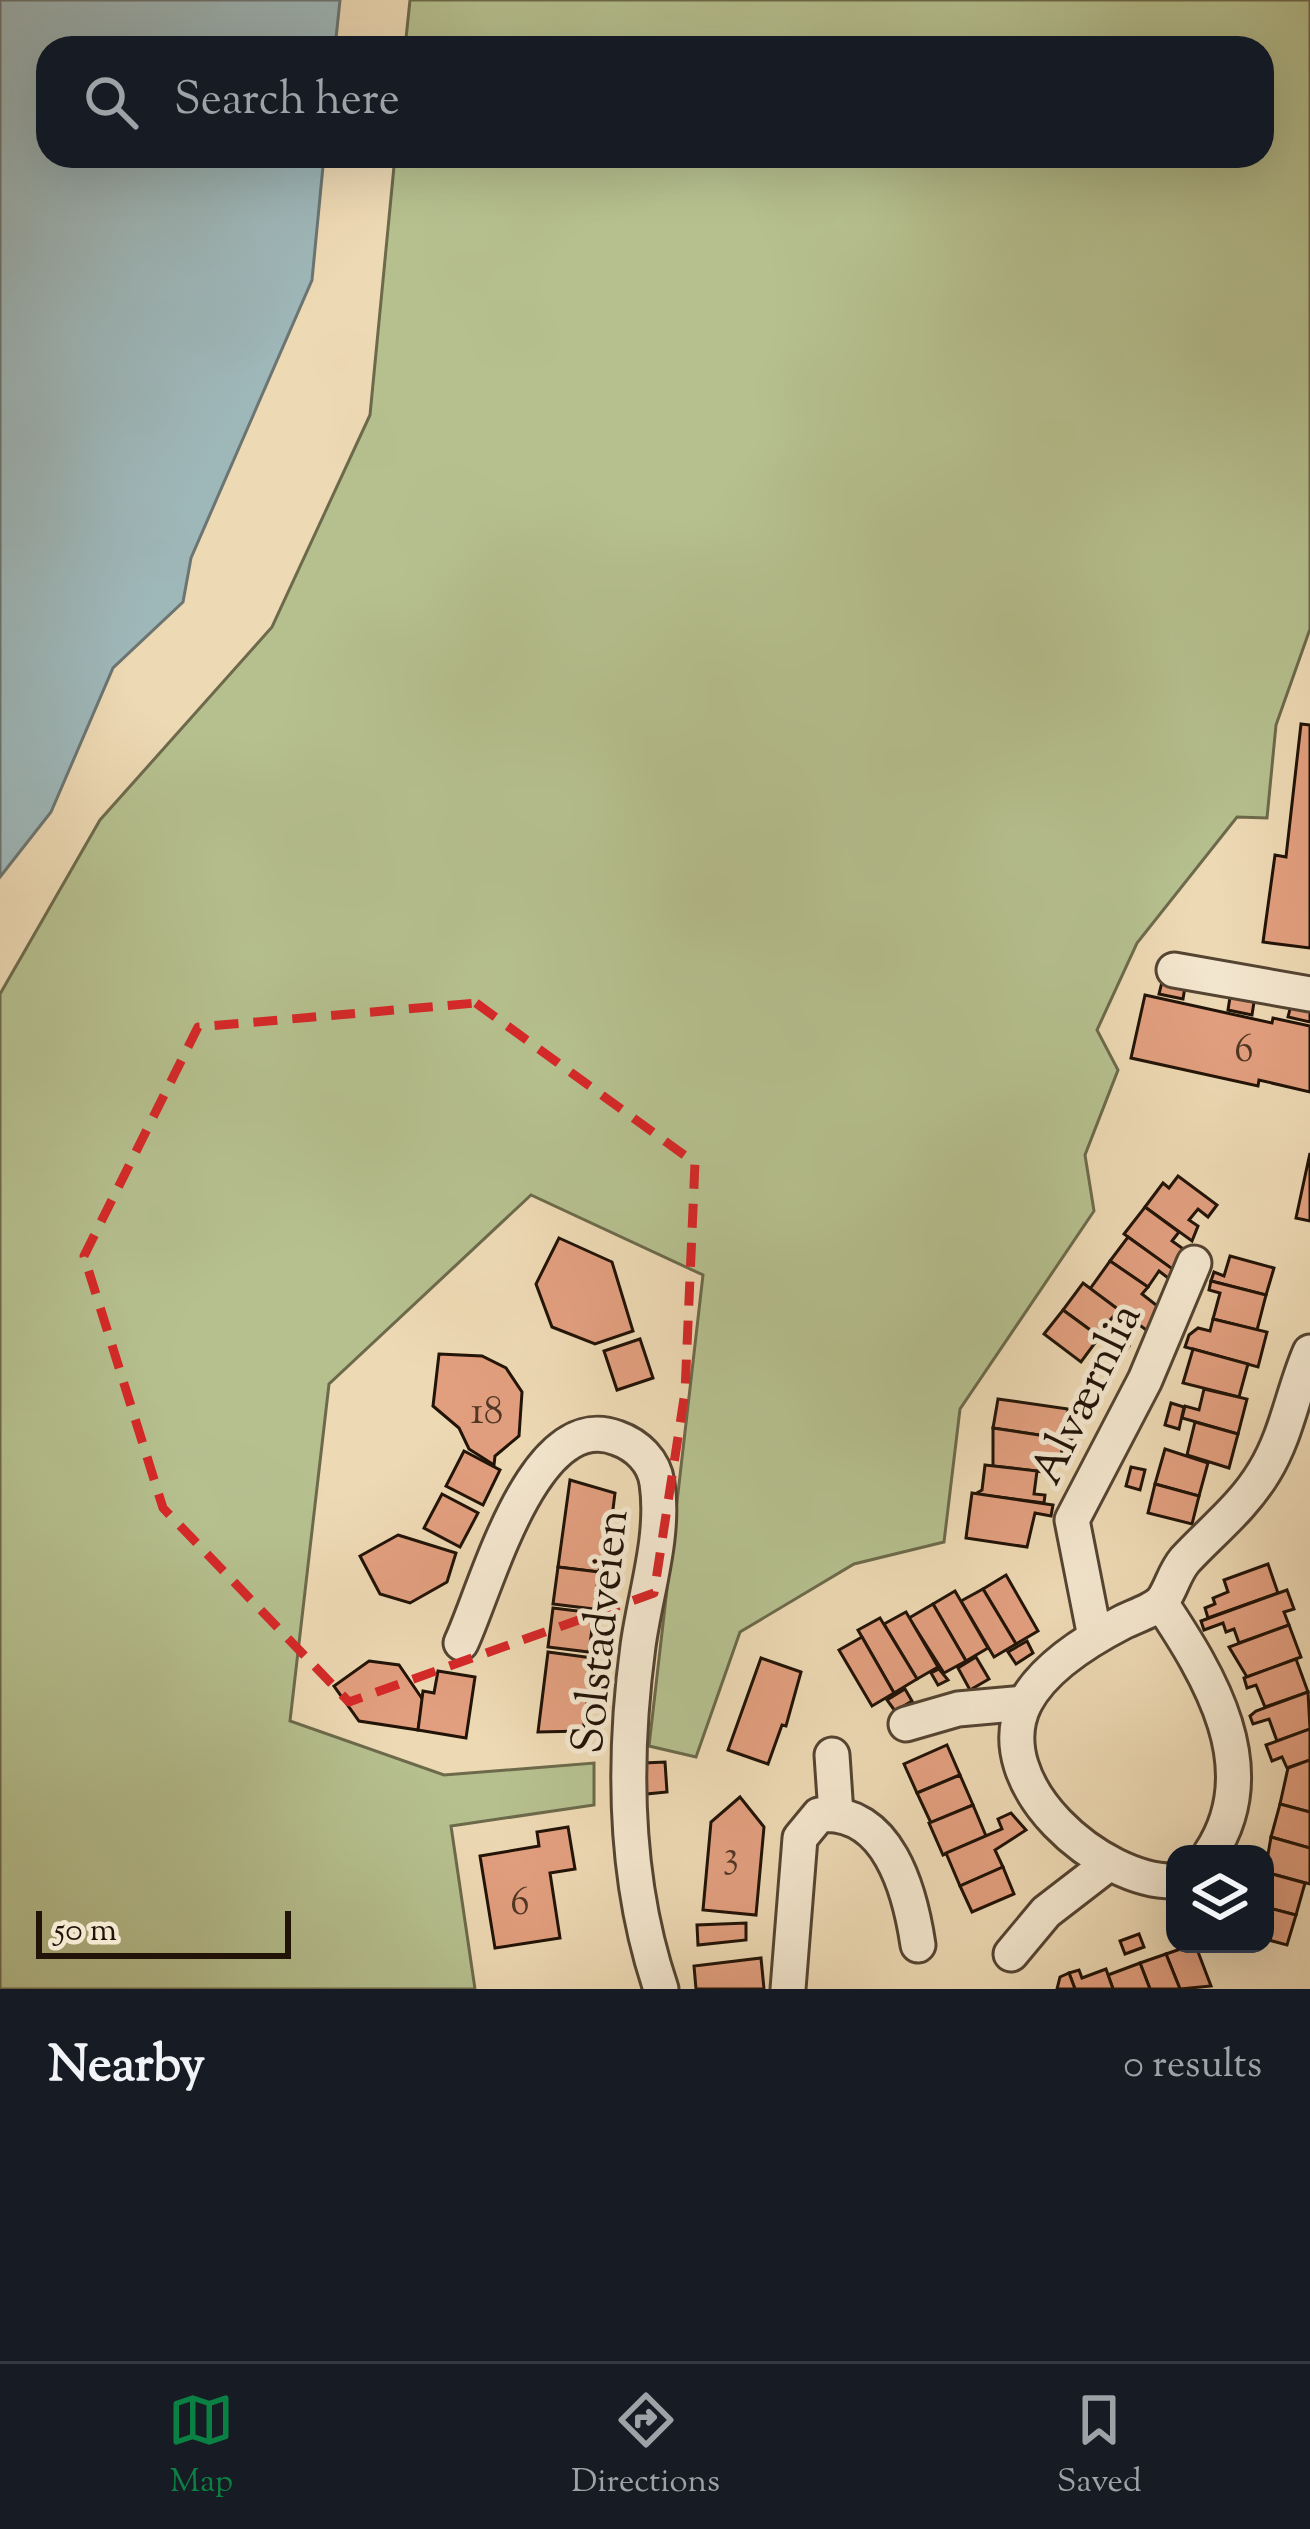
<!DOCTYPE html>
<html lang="en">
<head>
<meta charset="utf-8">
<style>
	:root { --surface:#171b24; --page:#20242c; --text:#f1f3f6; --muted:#9ea1a6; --line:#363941; --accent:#0b8043 }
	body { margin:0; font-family:"Sorts Mill Goudy",serif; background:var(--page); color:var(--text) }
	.controls { position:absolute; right:36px; bottom:36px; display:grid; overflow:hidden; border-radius:24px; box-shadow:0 12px 48px #0002 }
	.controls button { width:108px; height:108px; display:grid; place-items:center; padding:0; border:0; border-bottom:3px solid var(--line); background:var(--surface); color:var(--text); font:60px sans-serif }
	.scale { position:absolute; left:36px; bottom:30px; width:255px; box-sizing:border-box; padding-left:12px; border:6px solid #211307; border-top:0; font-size:33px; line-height:42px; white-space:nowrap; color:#211307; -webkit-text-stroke:9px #f3e6ce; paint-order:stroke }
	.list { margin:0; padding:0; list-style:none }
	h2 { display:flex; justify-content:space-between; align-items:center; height:156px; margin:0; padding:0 48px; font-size:51px }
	h2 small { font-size:39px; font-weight:400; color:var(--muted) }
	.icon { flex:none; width:66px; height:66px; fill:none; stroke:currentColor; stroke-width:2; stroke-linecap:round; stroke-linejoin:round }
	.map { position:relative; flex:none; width:1310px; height:1989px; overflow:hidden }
	.search { position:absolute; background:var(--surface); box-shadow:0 12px 48px #0002; left:36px; right:36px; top:36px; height:132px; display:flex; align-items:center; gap:30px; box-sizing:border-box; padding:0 42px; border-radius:36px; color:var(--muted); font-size:45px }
	.sheet { height:372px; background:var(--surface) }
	nav { display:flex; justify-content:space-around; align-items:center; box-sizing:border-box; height:168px; border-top:3px solid var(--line); background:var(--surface); font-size:33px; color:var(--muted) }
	nav a { display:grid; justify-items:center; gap:6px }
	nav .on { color:var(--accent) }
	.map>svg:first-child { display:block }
	.green { fill:#b6c08f; stroke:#6c6a4b; stroke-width:3 }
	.water { fill:#9eb7b9; stroke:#6c7572; stroke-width:3 }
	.building { fill:#e29f7f; stroke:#211307; stroke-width:3 }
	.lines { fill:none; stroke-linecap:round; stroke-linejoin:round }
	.street-casing { stroke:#544432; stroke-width:39 }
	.street { stroke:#f3e6ce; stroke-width:33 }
	.marked { fill:none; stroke:#d62828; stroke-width:9; stroke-dasharray:24 15; stroke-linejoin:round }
	.labels { text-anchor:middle; stroke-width:10; stroke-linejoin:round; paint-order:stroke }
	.number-label { font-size:39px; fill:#513625 }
	.street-label { font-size:45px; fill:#211307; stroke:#f3e6ce }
</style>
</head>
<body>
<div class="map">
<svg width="1310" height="1989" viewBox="0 0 1310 1989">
	<rect width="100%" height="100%" fill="#edd9b4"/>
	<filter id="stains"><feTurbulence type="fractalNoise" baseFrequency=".00167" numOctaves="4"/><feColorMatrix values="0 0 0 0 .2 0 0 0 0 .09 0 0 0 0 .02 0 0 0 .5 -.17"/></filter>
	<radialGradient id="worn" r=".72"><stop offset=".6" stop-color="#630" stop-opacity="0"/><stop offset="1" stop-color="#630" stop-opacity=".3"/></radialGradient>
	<polygon class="green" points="410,0 1310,0 1310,629 1276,725 1267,818 1237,817 1137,943 1097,1030 1118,1070 1085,1155 1094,1211 960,1409 944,1542 854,1564 740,1632 696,1757 649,1746 703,1275 531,1195 329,1384 290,1721 444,1775 594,1763 594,1805 451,1826 475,1989 0,1989 0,994 100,820 272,627 370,415 395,156 1262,156 1262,48 405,48"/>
	<polygon class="water" points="0,0 340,0 335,48 48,48 48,156 324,156 312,280 191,558 183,602 113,668 51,812 0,877"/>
	<g class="building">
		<polygon points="1301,724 1310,725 1310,948 1263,942 1275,855 1286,857"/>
		<polygon points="1162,982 1185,987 1183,999 1159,994"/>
		<polygon points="1145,995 1272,1023 1273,1018 1310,1026 1310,1092 1259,1080 1258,1086 1131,1058"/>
		<polygon points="1230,997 1254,1002 1252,1015 1228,1010"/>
		<polygon points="1291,1005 1310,1010 1310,1022 1288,1017"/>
		<polygon points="1310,1153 1310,1221 1296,1218"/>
		<polygon points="1178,1176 1217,1205 1208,1217 1198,1209 1189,1220 1198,1226 1192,1241 1145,1207 1163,1183 1169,1188"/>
		<polygon points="1145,1207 1179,1232 1172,1241 1189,1253 1180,1275 1124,1234"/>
		<polygon points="1128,1237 1174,1270 1168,1278 1159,1271 1148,1287 1110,1261"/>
		<polygon points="559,1238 612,1262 633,1331 595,1344 552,1327 536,1284"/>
		<polygon points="1230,1256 1274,1268 1266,1295 1211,1281 1214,1272 1224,1276"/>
		<polygon points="1110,1261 1148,1287 1142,1294 1165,1312 1149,1332 1090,1289"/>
		<polygon points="1211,1281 1266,1295 1257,1330 1213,1319 1220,1293 1209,1290"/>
		<polygon points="1083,1283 1119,1310 1097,1335 1063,1310"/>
		<polygon points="1063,1310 1097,1335 1103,1332 1081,1362 1044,1334"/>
		<polygon points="1213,1319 1267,1332 1258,1367 1185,1347 1189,1335 1198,1328 1210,1331"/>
		<polygon points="1117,1338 1129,1346 1117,1362 1106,1354"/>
		<polygon points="640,1339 653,1378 617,1390 604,1351"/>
		<polygon points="1193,1349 1248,1364 1239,1397 1183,1383"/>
		<polygon points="439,1354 482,1356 506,1368 522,1392 519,1436 495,1456 494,1465 469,1449 459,1428 433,1406"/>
		<polygon points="1204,1389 1247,1399 1238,1434 1182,1418 1185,1406 1199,1410"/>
		<polygon points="998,1399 1068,1409 1065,1428 1073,1430 1072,1440 993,1428"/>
		<polygon points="1171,1403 1184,1407 1179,1429 1165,1425"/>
		<polygon points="1195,1422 1238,1434 1229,1468 1187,1455"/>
		<polygon points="993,1428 1072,1440 1070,1450 1062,1449 1061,1457 1049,1455 1045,1472 993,1466"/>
		<polygon points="1165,1449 1208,1463 1199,1496 1155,1484"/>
		<polygon points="464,1451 500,1470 483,1505 446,1486"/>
		<polygon points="985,1465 1037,1471 1034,1494 1045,1495 1044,1503 975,1494 982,1490"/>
		<polygon points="1131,1467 1145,1470 1140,1490 1126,1486"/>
		<polygon points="570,1480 615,1493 606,1566 600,1565 599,1572 558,1567"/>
		<polygon points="1155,1484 1199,1496 1192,1524 1148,1513"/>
		<polygon points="972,1493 1053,1505 1051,1516 1035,1513 1027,1547 966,1538"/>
		<polygon points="442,1494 478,1513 460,1547 424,1528"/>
		<polygon points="398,1535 456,1553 447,1582 410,1603 380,1594 360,1556"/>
		<polygon points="1268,1564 1278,1593 1208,1618 1205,1608 1215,1604 1213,1598 1228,1592 1224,1580"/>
		<polygon points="558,1567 599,1572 594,1609 553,1604"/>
		<polygon points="1006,1575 1038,1631 1016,1644 983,1589"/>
		<polygon points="983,1589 1016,1644 994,1657 961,1601"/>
		<polygon points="1287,1590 1294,1609 1284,1612 1289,1625 1239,1643 1234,1629 1226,1632 1223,1623 1204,1630 1201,1621"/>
		<polygon points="955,1591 988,1648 966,1661 933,1604"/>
		<polygon points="933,1604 966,1661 944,1673 909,1618"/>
		<polygon points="553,1608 594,1613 589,1652 548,1647"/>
		<polygon points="906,1612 938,1667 917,1679 884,1624"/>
		<polygon points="880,1618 917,1679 894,1693 858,1630"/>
		<polygon points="1289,1625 1301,1657 1247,1677 1229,1647"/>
		<polygon points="862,1637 894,1693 872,1706 839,1650"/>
		<polygon points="1027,1641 1033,1653 1016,1664 1008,1652"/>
		<polygon points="548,1652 593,1658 583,1731 538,1732"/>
		<polygon points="976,1657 989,1679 970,1690 958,1668"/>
		<polygon points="761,1658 801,1672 786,1726 782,1725 768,1764 728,1750"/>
		<polygon points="1296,1659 1308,1692 1265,1707 1256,1685 1247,1688 1244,1678"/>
		<polygon points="369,1661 399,1665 423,1700 418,1730 359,1721 334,1686"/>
		<polygon points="939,1669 948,1680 938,1685 931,1673"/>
		<polygon points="438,1671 475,1677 466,1738 418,1730 423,1691 434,1693"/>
		<polygon points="905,1689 912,1701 895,1711 887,1700"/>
		<polygon points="1308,1692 1310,1729 1277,1741 1269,1719 1253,1724 1250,1716 1256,1711"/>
		<polygon points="1310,1729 1310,1760 1287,1768 1282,1757 1272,1761 1266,1745"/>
		<polygon points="947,1745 960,1775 917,1793 904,1764"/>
		<polygon points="1310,1760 1310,1812 1280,1804 1288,1768"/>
		<polygon points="665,1762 667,1792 646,1794 644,1763"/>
		<polygon points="960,1775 973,1805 931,1823 917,1793"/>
		<polygon points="740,1797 764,1827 756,1915 703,1910 711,1822"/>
		<polygon points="1280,1804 1310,1812 1310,1848 1271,1837"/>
		<polygon points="973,1805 986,1836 943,1855 929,1823"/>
		<polygon points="1011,1813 1026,1830 995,1850 1003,1867 960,1886 946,1853 1002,1829 998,1819"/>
		<polygon points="568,1827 575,1869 550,1873 560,1938 495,1948 480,1856 539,1846 537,1832"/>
		<polygon points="1271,1837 1310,1848 1310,1884 1265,1872"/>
		<polygon points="1003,1867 1014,1894 972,1912 960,1886"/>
		<polygon points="1265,1872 1305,1883 1296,1915 1265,1907"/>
		<polygon points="1265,1907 1296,1915 1287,1945 1265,1939"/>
		<polygon points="746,1923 746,1940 698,1945 697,1925"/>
		<polygon points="1139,1934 1144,1947 1125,1954 1120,1941"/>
		<polygon points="1195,1944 1211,1986 1180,1989 1166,1954"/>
		<polygon points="1166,1954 1180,1989 1150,1989 1140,1963"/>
		<polygon points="761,1958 764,1989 696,1989 694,1966"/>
		<polygon points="1140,1963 1150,1989 1113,1989 1108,1975"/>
		<polygon points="1106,1969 1113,1989 1075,1989 1069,1973 1079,1970 1082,1978"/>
		<polygon points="1069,1973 1075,1989 1057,1989 1060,1977"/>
	</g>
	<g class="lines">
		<defs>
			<g id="street">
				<polyline points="1174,970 1310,994"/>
				<path d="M 1161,1603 C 1209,1675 1267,1769 1210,1854"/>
				<polyline points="1095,1637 1072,1520 1145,1380 1194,1263"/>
				<path d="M 461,1643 C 487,1588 533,1406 617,1438 C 637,1445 654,1461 657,1483 C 665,1536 645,1594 638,1646 C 623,1758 624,1880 661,1989"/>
				<polyline points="906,1724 958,1709 1025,1703"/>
				<polyline points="832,1755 836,1814"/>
				<path d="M 1175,1881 C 1101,1883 985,1784 1025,1703 C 1044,1667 1088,1640 1123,1622 C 1135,1616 1155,1610 1163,1600 C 1172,1587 1174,1573 1185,1560 C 1213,1530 1243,1507 1264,1472 C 1287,1435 1293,1391 1310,1352"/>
				<polyline points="1011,1954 1046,1912 1107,1865"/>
				<path d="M 788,1989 L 800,1838 L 819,1815 C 888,1808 910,1891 918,1945"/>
			</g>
		</defs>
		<use href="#street" class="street-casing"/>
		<use href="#street" class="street"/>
	</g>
	<path class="marked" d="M 476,1003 L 695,1163 L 685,1392 L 654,1593 L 349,1702 L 163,1508 L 84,1256 L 198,1027 Z"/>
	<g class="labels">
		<g class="number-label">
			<text x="1244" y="1061">6</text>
			<text x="487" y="1423">18</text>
			<text x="731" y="1867">3</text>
			<text x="520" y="1914">6</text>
		</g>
		<g class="street-label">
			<text transform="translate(1084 1393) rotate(-64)" y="16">Alværnlia</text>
			<text transform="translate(598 1631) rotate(-84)" y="16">Solstadveien</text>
		</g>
	</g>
	<rect width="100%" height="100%" filter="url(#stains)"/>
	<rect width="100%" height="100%" fill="url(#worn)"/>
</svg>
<div class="controls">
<button><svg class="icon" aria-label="layers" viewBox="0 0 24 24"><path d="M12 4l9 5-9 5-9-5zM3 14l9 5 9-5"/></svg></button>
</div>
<div class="scale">50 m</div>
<div class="search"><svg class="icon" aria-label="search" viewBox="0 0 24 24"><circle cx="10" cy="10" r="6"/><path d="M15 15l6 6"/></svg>Search here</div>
</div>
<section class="sheet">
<h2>Nearby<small>0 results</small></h2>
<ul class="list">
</ul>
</section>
<nav>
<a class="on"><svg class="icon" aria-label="map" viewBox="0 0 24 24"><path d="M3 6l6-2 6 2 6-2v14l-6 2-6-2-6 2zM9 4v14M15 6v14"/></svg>Map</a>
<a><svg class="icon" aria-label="directions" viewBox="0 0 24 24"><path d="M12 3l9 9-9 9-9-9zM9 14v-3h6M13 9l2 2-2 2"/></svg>Directions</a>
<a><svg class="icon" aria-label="saved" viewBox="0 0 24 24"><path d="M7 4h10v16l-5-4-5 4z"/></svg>Saved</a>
</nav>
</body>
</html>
